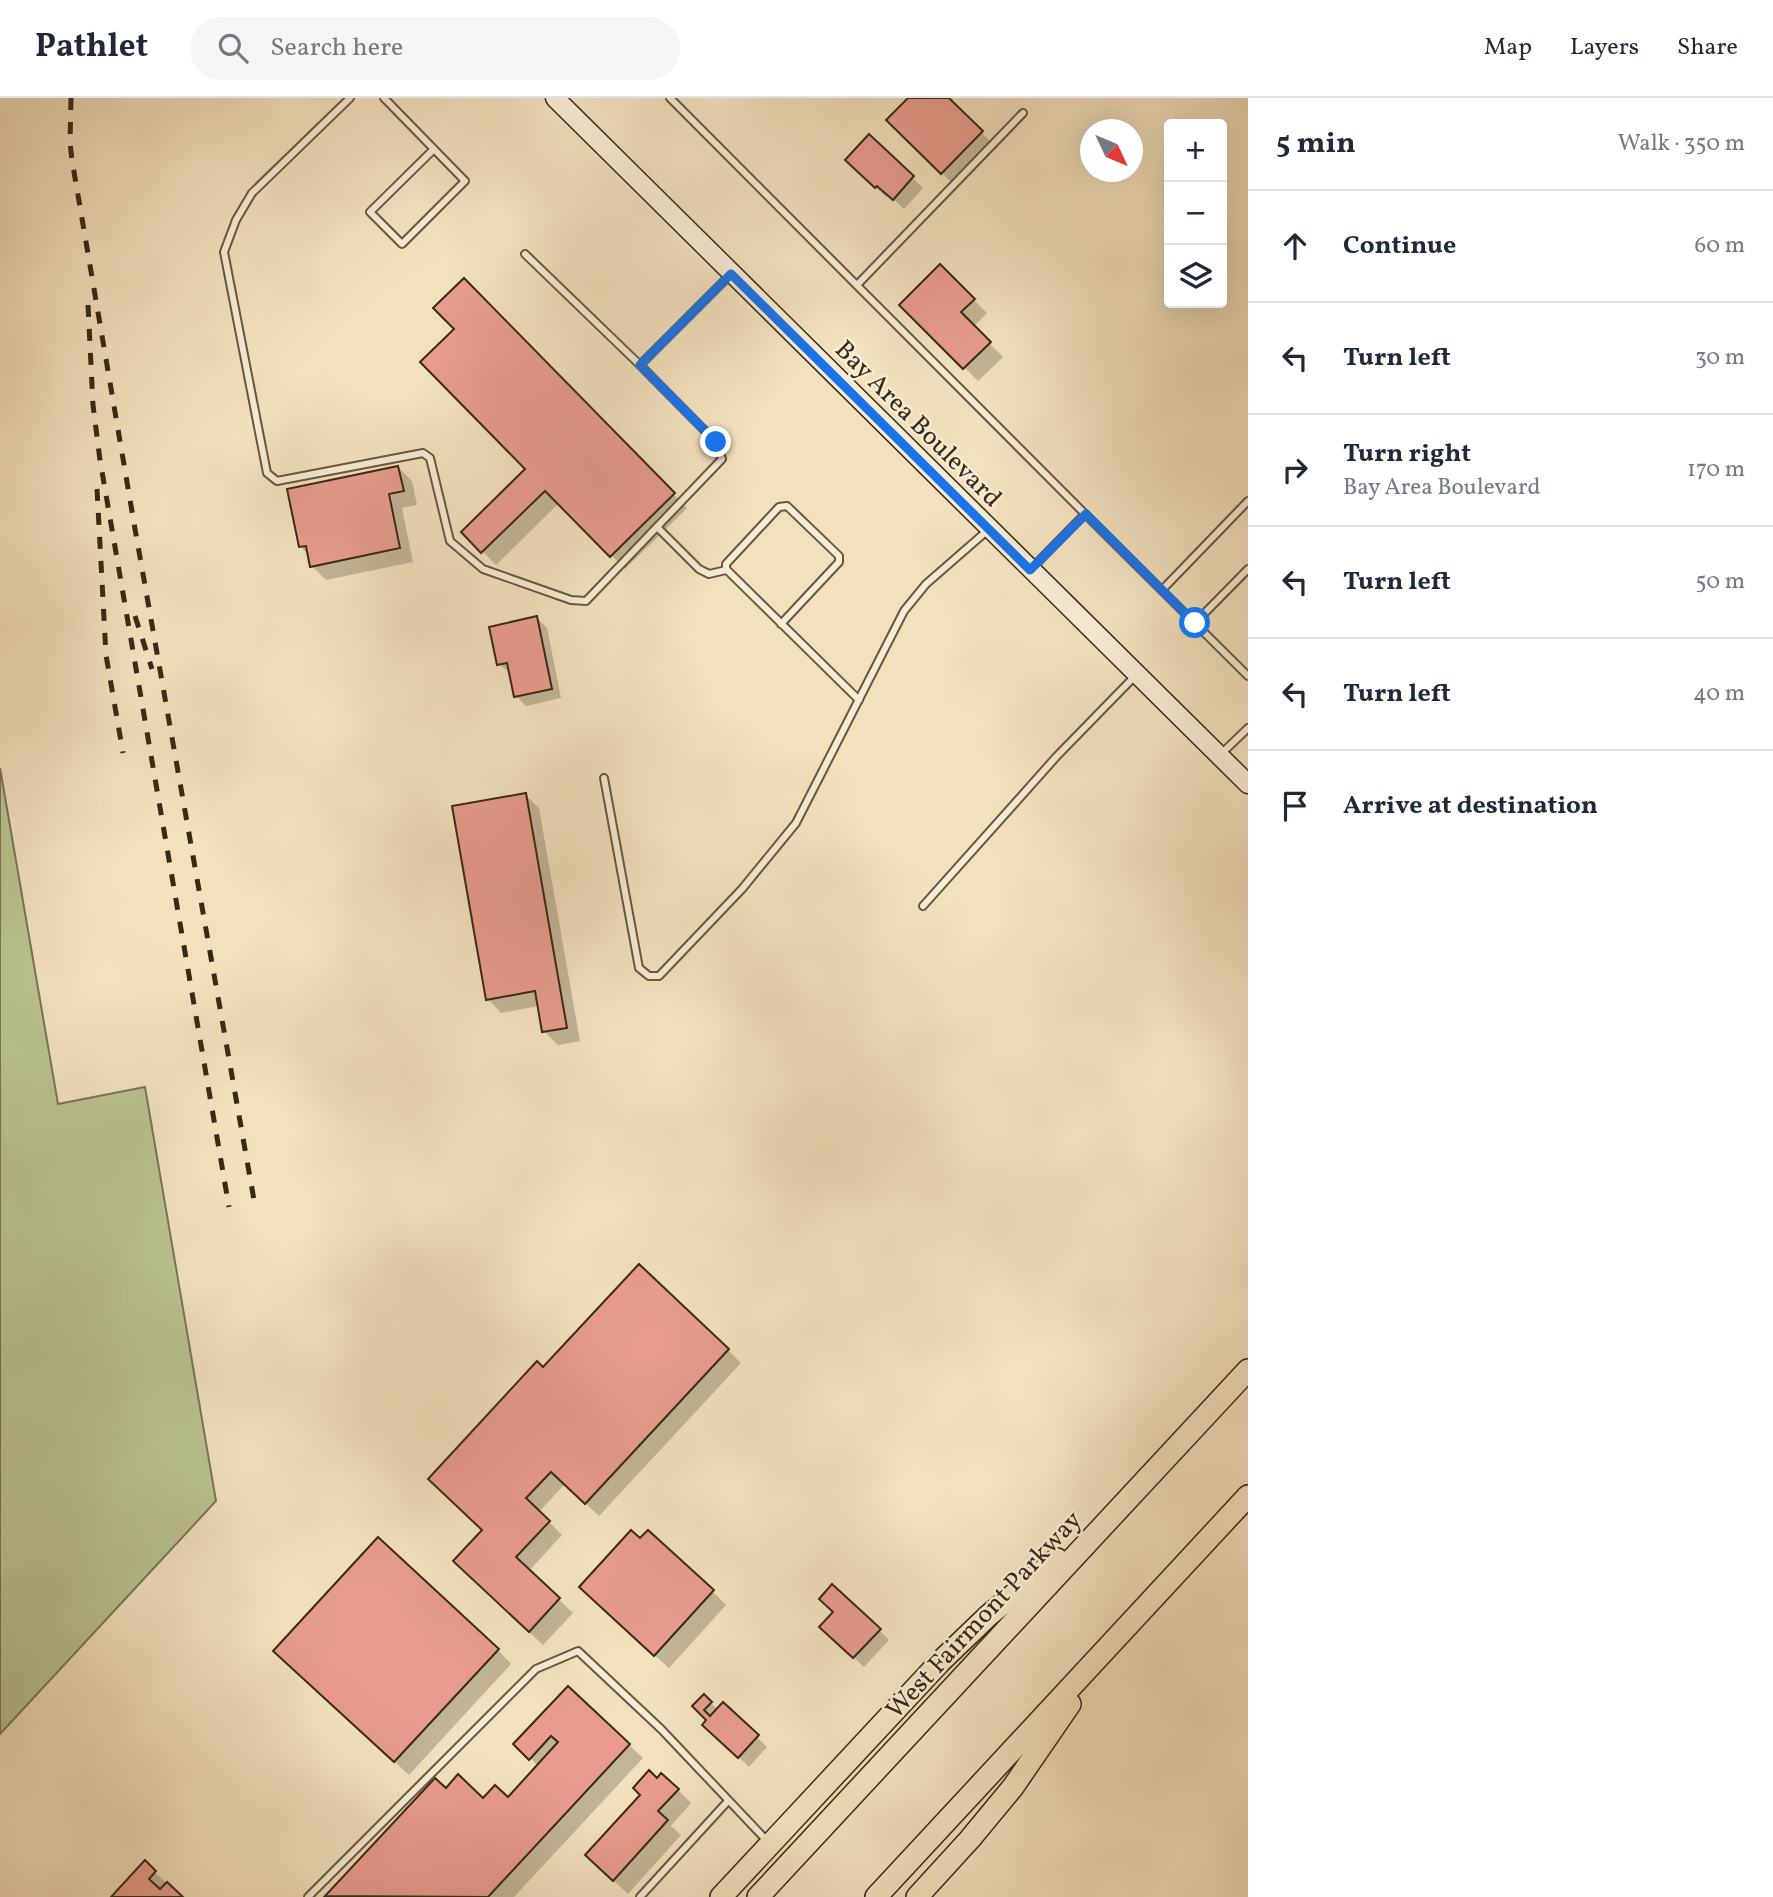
<!DOCTYPE html>
<html lang="en">
<head>
<meta charset="utf-8">
<style>
	:root { --surface:#fff; --page:#f6f6f7; --text:#1f2937; --muted:#747a83; --line:#e0e1e3 }
	body { margin:0; font-family:Vollkorn,serif; background:var(--page); color:var(--text) }
	.controls { position:absolute; right:21px; top:21px; display:grid; overflow:hidden; border-radius:7px; box-shadow:0 7px 28px #0002 }
	.controls button { width:63px; height:63px; display:grid; place-items:center; padding:0; border:0; border-bottom:2px solid var(--line); background:var(--surface); color:var(--text); font:35px sans-serif }
	.compass { position:absolute; left:1080px; top:21px; width:63px; height:63px; border-radius:50%; background:var(--surface); box-shadow:0 7px 28px #0002; rotate:134deg }
	.stop { position:absolute; width:21px; height:21px; margin:-16px; border:5px solid #1a73e8; border-radius:50%; background:#fff }
	.stop.end { background:#1a73e8; border-color:#fff; box-shadow:0 2px 7px #0008 }
	.list { margin:0; padding:0; list-style:none }
	h2 { display:flex; justify-content:space-between; align-items:center; height:91px; margin:0; padding:0 28px; font-size:30px }
	h2 small { font-size:23px; font-weight:400; color:var(--muted) }
	.list li { display:grid; grid-template-columns:46px 1fr auto; gap:21px; align-items:center; box-sizing:border-box; height:112px; padding:0 28px; border-top:2px solid var(--line) }
	.list b { display:block; font-size:26px; white-space:nowrap }
	.list p { margin:0; font-size:23px; white-space:nowrap; color:var(--muted) }
	.list em { font-size:23px; font-style:normal; color:var(--muted) }
	.icon { flex:none; width:38px; height:38px; fill:none; stroke:currentColor; stroke-width:2; stroke-linecap:round; stroke-linejoin:round }
	.map { position:relative; flex:none; width:1248px; height:1799px; overflow:hidden }
	header { display:flex; align-items:center; gap:42px; box-sizing:border-box; height:98px; padding:0 35px; background:var(--surface); border-bottom:2px solid var(--line) }
	header strong { font-size:33px }
	nav { display:flex; gap:38px; margin-inline-start:auto; font-size:24px }
	.search { width:490px; height:63px; background:var(--page); display:flex; align-items:center; gap:18px; box-sizing:border-box; padding:0 24px; border-radius:38px; color:var(--muted); font-size:26px }
	main { display:flex }
	aside { flex:1; background:var(--surface) }
	.map>svg:first-child { display:block }
	.green { fill:#bac392; stroke:#797654; stroke-width:2 }
	.shadow { fill:#0003 }
	.building { fill:#e99c8e; stroke:#382916; stroke-width:2 }
	.lines { fill:none; stroke-linecap:round; stroke-linejoin:round }
	.lane-casing { stroke:#675740; stroke-width:10 }
	.secondary-casing { stroke:#382916; stroke-width:21 }
	.primary-casing { stroke:#382916; stroke-width:24 }
	.lane { stroke:#f7ecd5; stroke-width:6 }
	.secondary { stroke:#f7ecd5; stroke-width:18 }
	.primary { stroke:#f3e1be; stroke-width:21 }
	.rail { stroke:#382916; stroke-width:5; stroke-dasharray:12 12; stroke-linecap:butt }
	.route { stroke:#1a73e8; stroke-width:9 }
	.labels { text-anchor:middle; stroke-width:5; stroke-linejoin:round; paint-order:stroke }
	.street-label { font-size:26px; fill:#382916; stroke:#f7ecd5 }
</style>
</head>
<body>
<header>
<strong>Pathlet</strong>
<div class="search"><svg class="icon" aria-label="search" viewBox="0 0 24 24"><circle cx="10" cy="10" r="6"/><path d="M15 15l6 6"/></svg>Search here</div>
<nav><a>Map</a><a>Layers</a><a>Share</a></nav>
</header>
<main>
<div class="map">
<svg width="1248" height="1799" viewBox="0 0 1248 1799">
	<rect width="100%" height="100%" fill="#f3e1be"/>
	<filter id="stains"><feTurbulence type="fractalNoise" baseFrequency=".00286" numOctaves="4"/><feColorMatrix values="0 0 0 0 .2 0 0 0 0 .09 0 0 0 0 .02 0 0 0 .5 -.17"/></filter>
	<radialGradient id="worn" r=".72"><stop offset=".6" stop-color="#630" stop-opacity="0"/><stop offset="1" stop-color="#630" stop-opacity=".3"/></radialGradient>
	<polygon class="green" points="0,670 58,1006 145,989 216,1403 0,1636"/>
	<g class="shadow">
		<polygon points="910,0 947,0 995,48 955,88 889,22"/>
		<polygon points="869,39 923,90 904,111 888,96 886,99 857,72"/>
		<polygon points="940,168 987,215 973,229 1003,259 978,283 902,207"/>
		<polygon points="464,183 687,410 625,471 559,405 496,467 463,434 527,371 457,231"/>
		<polygon points="398,369 412,383 417,407 402,410 413,464 326,482 312,468 310,458 300,448"/>
		<polygon points="537,520 547,530 561,600 526,608 516,598 511,576 499,566"/>
		<polygon points="525,697 539,710 580,943 558,947 544,933 539,908 501,915 488,901"/>
		<polygon points="728,1252 741,1265 599,1418 565,1386 539,1414 562,1437 529,1473 573,1515 543,1547 469,1477 544,1271"/>
		<polygon points="713,1494 726,1507 669,1570 595,1503"/>
		<polygon points="879,1532 889,1542 864,1569 832,1539"/>
		<polygon points="498,1552 511,1566 409,1677 289,1566"/>
		<polygon points="568,1590 643,1660 514,1799 328,1798 446,1692 483,1702 508,1701 538,1668 516,1646"/>
		<polygon points="704,1598 718,1612 757,1639 767,1649 749,1669 714,1636 709,1622 695,1608"/>
		<polygon points="657,1682 678,1692 691,1705 671,1728 681,1737 628,1796 601,1771"/>
		<polygon points="145,1765 181,1799 113,1799"/>
	</g>
	<g class="building">
		<polygon points="908,0 949,0 983,33 941,76 886,22"/>
		<polygon points="869,36 914,78 893,102 877,88 875,90 845,62"/>
		<polygon points="940,166 975,201 961,214 991,244 963,271 899,207"/>
		<polygon points="464,180 675,395 610,459 545,393 481,455 461,434 525,371 420,264 454,231 433,210"/>
		<polygon points="398,368 404,393 389,396 400,450 310,469 306,448 299,449 287,391"/>
		<polygon points="537,518 552,591 514,599 507,565 497,567 489,529"/>
		<polygon points="526,695 567,930 542,934 535,893 486,902 452,708"/>
		<polygon points="639,1166 729,1251 585,1406 551,1374 526,1400 550,1423 516,1459 560,1500 529,1534 453,1463 482,1432 428,1381 537,1263 543,1269"/>
		<polygon points="631,1432 640,1440 648,1432 714,1492 654,1558 579,1489"/>
		<polygon points="378,1439 499,1551 394,1664 273,1553"/>
		<polygon points="832,1486 881,1531 853,1560 819,1529 833,1514 819,1501"/>
		<polygon points="568,1588 630,1646 488,1799 325,1798 435,1680 446,1690 458,1676 483,1700 495,1687 508,1699 558,1644 551,1638 529,1662 513,1646"/>
		<polygon points="704,1596 712,1604 704,1612 710,1618 723,1604 759,1637 738,1660 702,1627 706,1622 692,1608"/>
		<polygon points="649,1672 657,1680 661,1675 679,1691 658,1713 668,1722 613,1783 585,1757 640,1697 633,1690"/>
		<polygon points="145,1762 156,1773 149,1781 160,1791 167,1784 183,1799 111,1799"/>
	</g>
	<g class="lines">
		<defs>
			<g id="lane">
				<polyline points="350,0 252,95 236,122 224,154 267,375 277,383 423,355 430,360 450,443 483,471 571,502 586,503 722,361 716,344 640,267 730,177"/>
				<polyline points="384,0 389,5 465,83 402,146 370,114 434,51"/>
				<polyline points="670,0 1085,416"/>
				<polyline points="525,156 640,267"/>
				<polyline points="857,187 1023,15"/>
				<polyline points="657,429 699,471 709,476 726,472"/>
				<polyline points="1031,471 1085,416 1248,578"/>
				<polyline points="1162,492 1248,403"/>
				<polyline points="1195,525 1248,471"/>
				<polyline points="781,526 839,464 839,458 787,408 779,409 726,466 726,471 859,602"/>
				<polyline points="1220,657 1248,630"/>
				<polyline points="604,680 639,870 649,878 659,878 742,791 796,725 904,513 926,486 988,432"/>
				<polyline points="923,808 1057,658 1135,578"/>
				<polyline points="308,1799 536,1571 578,1553 661,1631 769,1745"/>
				<polyline points="640,1799 728,1703"/>
			</g>
			<polyline id="secondary" points="555,0 1248,686"/>
			<g id="primary">
				<polyline points="721,1799 940,1564 989,1517 1057,1461"/>
				<polyline points="758,1799 1248,1272"/>
				<polyline points="876,1799 1248,1398"/>
				<polyline points="917,1799 970,1741 1013,1689 1070,1606"/>
			</g>
		</defs>
		<use href="#lane" class="lane-casing"/>
		<use href="#secondary" class="secondary-casing"/>
		<use href="#primary" class="primary-casing"/>
		<use href="#lane" class="lane"/>
		<use href="#secondary" class="secondary"/>
		<use href="#primary" class="primary"/>
		<g class="rail">
			<polyline points="71,0 70,45 72,62 135,431 254,1102"/>
			<polyline points="88,207 93,307 100,362 229,1109"/>
			<polyline points="97,391 106,557 123,655"/>
			<polyline points="135,518 152,571"/>
		</g>
	</g>
	<g class="lines">
		<polyline class="route" points="716,344 640,267 731,176 1030,472 1086,416 1195,525"/>
	</g>
	<g class="labels">
		<g class="street-label">
			<text transform="translate(919 325) rotate(45)" y="9">Bay Area Boulevard</text>
			<text transform="translate(983 1516) rotate(-47)" y="9">West Fairmont Parkway</text>
		</g>
	</g>
	<rect width="100%" height="100%" filter="url(#stains)"/>
	<rect width="100%" height="100%" fill="url(#worn)"/>
</svg>
<div class="controls">
<button>+</button>
<button>−</button>
<button><svg class="icon" aria-label="layers" viewBox="0 0 24 24"><path d="M12 4l9 5-9 5-9-5zM3 14l9 5 9-5"/></svg></button>
</div>
<svg class="compass" viewBox="-18 -18 36 36"><path d="M0-13l5 13h-10z" fill="#e53935"/><path d="M0 13l5-13h-10z" fill="#747a83"/></svg>
<div class="stop" style="left:1195px;top:525px"></div>
<div class="stop end" style="left:716px;top:344px"></div>
</div>
<aside>
<h2>5 min<small>Walk · 350 m</small></h2>
<ul class="list">
<li><svg class="icon" aria-label="ahead" viewBox="0 0 24 24"><path d="M12 20V5M6 11l6-6 6 6"/></svg><div><b>Continue</b></div><em>60 m</em></li>
<li><svg class="icon" aria-label="left" viewBox="0 0 24 24"><path d="M17 20v-9H6M10 6l-5 5 5 5"/></svg><div><b>Turn left</b></div><em>30 m</em></li>
<li><svg class="icon" aria-label="right" viewBox="0 0 24 24"><path d="M7 20v-9h11M14 6l5 5-5 5"/></svg><div><b>Turn right</b><p>Bay Area Boulevard</p></div><em>170 m</em></li>
<li><svg class="icon" aria-label="left" viewBox="0 0 24 24"><path d="M17 20v-9H6M10 6l-5 5 5 5"/></svg><div><b>Turn left</b></div><em>50 m</em></li>
<li><svg class="icon" aria-label="left" viewBox="0 0 24 24"><path d="M17 20v-9H6M10 6l-5 5 5 5"/></svg><div><b>Turn left</b></div><em>40 m</em></li>
<li><svg class="icon" aria-label="arrive" viewBox="0 0 24 24"><path d="M6 21V4h12l-3 4 3 4H6"/></svg><div><b>Arrive at destination</b></div></li>
</ul>
</aside>
</main>
</body>
</html>
